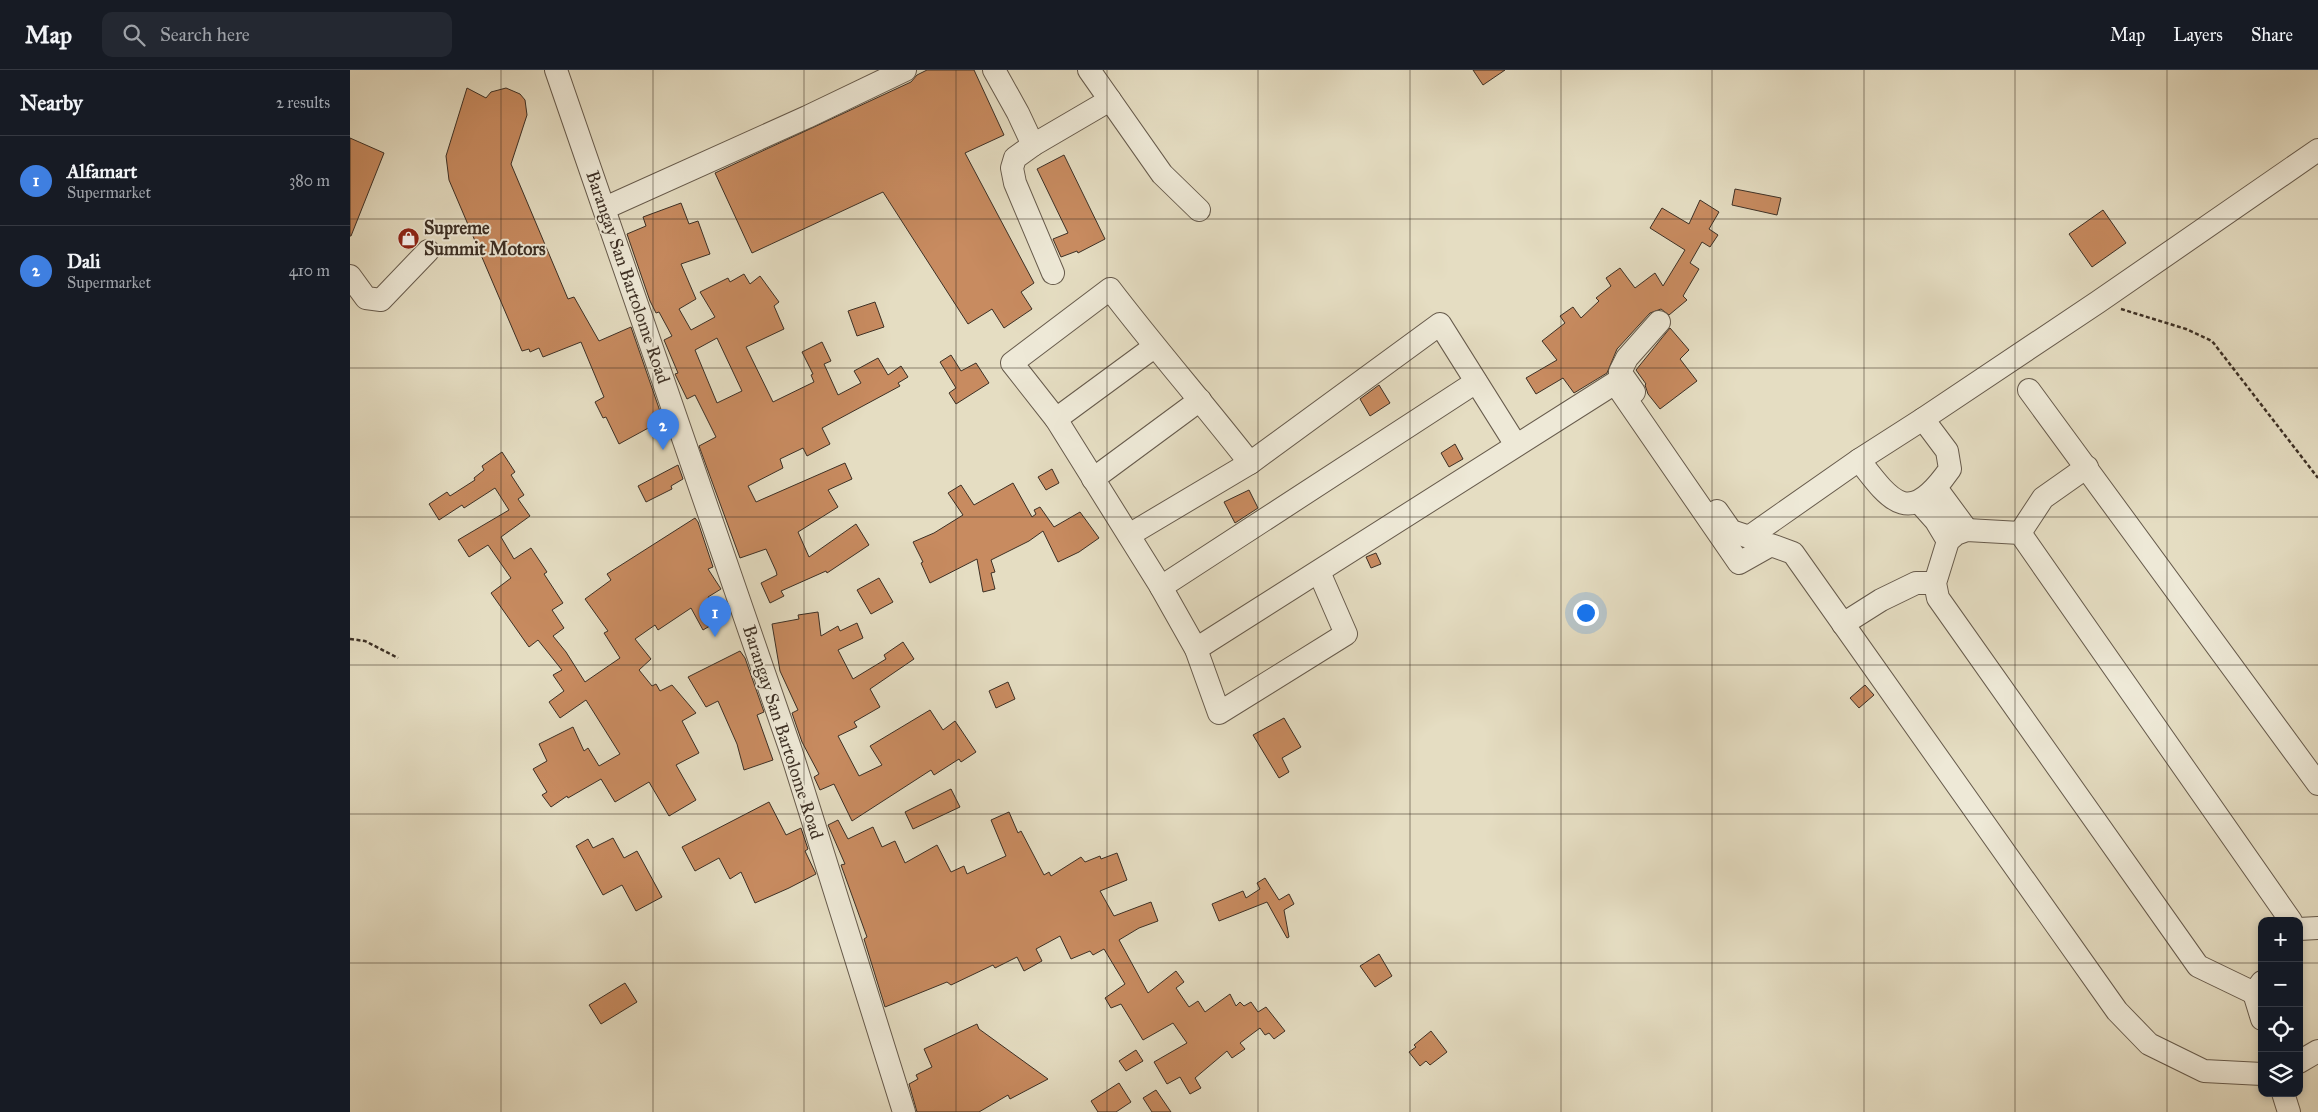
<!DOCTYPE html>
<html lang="en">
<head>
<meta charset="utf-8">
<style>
	:root { --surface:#171b24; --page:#242831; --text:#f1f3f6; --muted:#9ea1a6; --line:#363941; --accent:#1a73e8 }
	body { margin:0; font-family:"IM FELL Great Primer",serif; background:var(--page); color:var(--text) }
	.controls { position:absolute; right:15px; bottom:15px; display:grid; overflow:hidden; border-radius:10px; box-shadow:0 2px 8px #0003 }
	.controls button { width:45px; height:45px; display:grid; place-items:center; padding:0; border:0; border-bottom:1px solid var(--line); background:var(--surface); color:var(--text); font:25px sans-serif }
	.you { position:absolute; left:1235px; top:542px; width:18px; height:18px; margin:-12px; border:4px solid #fff; border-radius:50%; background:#1a73e8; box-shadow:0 0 0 8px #1a73e833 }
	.badge { display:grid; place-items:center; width:32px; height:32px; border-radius:50%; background:var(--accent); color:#fff; font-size:16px; font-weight:700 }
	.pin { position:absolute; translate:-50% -41px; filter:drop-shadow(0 1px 2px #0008) }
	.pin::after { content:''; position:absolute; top:26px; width:18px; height:15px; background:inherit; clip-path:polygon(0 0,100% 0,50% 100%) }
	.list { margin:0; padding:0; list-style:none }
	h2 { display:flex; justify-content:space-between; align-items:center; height:65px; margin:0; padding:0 20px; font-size:21px }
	h2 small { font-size:16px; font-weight:400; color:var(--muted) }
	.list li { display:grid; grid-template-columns:32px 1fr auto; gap:15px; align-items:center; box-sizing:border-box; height:90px; padding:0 20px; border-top:1px solid var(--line) }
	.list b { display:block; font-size:19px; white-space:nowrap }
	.list p { margin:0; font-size:16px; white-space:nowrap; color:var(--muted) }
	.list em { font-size:16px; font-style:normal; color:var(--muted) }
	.icon { flex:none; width:28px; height:28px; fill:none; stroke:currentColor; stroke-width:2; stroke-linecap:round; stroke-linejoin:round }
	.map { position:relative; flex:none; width:1968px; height:1042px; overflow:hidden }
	header { display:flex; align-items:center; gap:30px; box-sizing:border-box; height:70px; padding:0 25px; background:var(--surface); border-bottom:1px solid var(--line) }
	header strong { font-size:24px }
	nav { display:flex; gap:28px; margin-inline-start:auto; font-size:18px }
	.search { width:350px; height:45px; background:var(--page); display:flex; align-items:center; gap:12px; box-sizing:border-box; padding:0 18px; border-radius:10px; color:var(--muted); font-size:19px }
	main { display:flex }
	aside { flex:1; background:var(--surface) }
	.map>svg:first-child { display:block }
	.building { fill:#c88b60; stroke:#3d3025; fill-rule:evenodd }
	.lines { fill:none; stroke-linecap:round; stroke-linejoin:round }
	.minor-casing { stroke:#675b4c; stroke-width:24 }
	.path { stroke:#3d3025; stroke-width:2.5; stroke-dasharray:4 2.5; stroke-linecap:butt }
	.minor { stroke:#eee9d7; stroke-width:22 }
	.grid { fill:none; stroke:#3d3025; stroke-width:1; stroke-opacity:0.55 }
	.labels { text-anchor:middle; stroke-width:4; stroke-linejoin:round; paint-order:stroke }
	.poi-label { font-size:18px; font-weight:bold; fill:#3d3025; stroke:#eee9d7; text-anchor:start }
	.street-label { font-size:18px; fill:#3d3025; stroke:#eee9d7 }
</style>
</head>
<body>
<header>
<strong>Map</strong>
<div class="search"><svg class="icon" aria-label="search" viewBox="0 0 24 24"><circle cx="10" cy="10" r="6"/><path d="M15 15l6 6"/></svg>Search here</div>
<nav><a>Map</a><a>Layers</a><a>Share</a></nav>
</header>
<main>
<aside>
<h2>Nearby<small>2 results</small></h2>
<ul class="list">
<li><span class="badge" style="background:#3f7fe0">1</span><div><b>Alfamart</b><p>Supermarket</p></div><em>380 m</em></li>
<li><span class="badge" style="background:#3f7fe0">2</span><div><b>Dali</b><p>Supermarket</p></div><em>410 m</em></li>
</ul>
</aside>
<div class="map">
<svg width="1968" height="1042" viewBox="0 0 1968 1042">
	<rect width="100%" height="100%" fill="#e5ddc2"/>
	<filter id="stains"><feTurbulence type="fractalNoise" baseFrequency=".004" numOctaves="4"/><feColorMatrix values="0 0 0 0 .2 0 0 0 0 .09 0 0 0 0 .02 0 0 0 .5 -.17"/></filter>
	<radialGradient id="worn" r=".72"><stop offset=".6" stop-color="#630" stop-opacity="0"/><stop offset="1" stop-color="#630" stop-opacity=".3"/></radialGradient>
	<g class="building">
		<polygon points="577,0 624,0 654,65 615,83 684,213 671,222 682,239 654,258 642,239 618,254 533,122 402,183 365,103 561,12 567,5"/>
		<polygon points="1123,0 1155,0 1133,15"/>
		<polygon points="117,18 136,28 141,22 156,18 170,24 175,30 177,45 161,94 218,229 224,227 249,271 281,257 313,350 269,374 256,347 253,348 245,332 254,327 231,272 193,287 189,278 180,282 179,279 172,281 99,110 96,86"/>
		<polygon points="0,68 34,83 1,166 0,166"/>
		<polygon points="714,85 755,169 728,183 727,181 711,187 703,169 718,163 687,99"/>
		<polygon points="1385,119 1431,128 1427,145 1382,135"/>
		<polygon points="1350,130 1369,142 1359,159 1368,165 1360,177 1352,172 1340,193 1349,199 1333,226 1337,230 1319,245 1311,239 1300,243 1267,279 1257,303 1224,323 1213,308 1186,324 1176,308 1207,290 1192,271 1215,253 1210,246 1223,237 1231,248 1249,231 1246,228 1261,216 1256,208 1270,198 1285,218 1305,203 1313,216 1335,180 1300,158 1312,138 1339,154"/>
		<path d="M 331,133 L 339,154 L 348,151 L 360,184 L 331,194 L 346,229 L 329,239 L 341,260 L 365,247 L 350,222 L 378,208 L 380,212 L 394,204 L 400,214 L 410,206 L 429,232 L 424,236 L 434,259 L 396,277 L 423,332 L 464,312 L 461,305 L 463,304 L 452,282 L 472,272 L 481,291 L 474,294 L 488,325 L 511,313 L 504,301 L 528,288 L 538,305 L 551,296 L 558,307 L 548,313 L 550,316 L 472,358 L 480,374 L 457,386 L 453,378 L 430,389 L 433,398 L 398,416 L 406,432 L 495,393 L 502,409 L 478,420 L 488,437 L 448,462 L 459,487 L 506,454 L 519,475 L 477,503 L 476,501 L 431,521 L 434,526 L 420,533 L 411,513 L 427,505 L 426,501 L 416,479 L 390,488 L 349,376 L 366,367 L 345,325 L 337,329 L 325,304 L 328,303 L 314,270 L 322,266 L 309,242 L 306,243 L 300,231 L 277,164 L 296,156 L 293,147 ZM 367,268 L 392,321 L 367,333 L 345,280 Z"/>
		<polygon points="1753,140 1776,173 1742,197 1719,164"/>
		<polygon points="525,232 534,257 507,266 498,241"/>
		<polygon points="1320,258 1339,280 1330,289 1347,311 1310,339 1298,324 1295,315 1296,314 1286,300"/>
		<polygon points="601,285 611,301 626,293 639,313 606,334 599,323 606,318 590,292"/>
		<polygon points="1029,315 1040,333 1020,346 1010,329"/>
		<polygon points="1105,374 1113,389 1099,397 1091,383"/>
		<polygon points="152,382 165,402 161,405 174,425 168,429 180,446 151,467 164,489 181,478 197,502 194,504 213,533 202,540 214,558 203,566 216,582 235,612 270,588 254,563 258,561 235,529 261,510 257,504 345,448 348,452 363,497 358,499 371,519 358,527 370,550 353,560 341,538 308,560 305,555 285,569 301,589 289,600 302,616 306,614 310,621 322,615 346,643 332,651 349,683 326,695 346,730 319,746 299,712 265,732 251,709 218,728 217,726 201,737 192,725 197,722 183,699 197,691 189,674 223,657 234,681 238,678 249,696 270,684 236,630 210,648 199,632 214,621 203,605 212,600 188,570 179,577 141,523 161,508 138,475 119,487 108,470 159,440 145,418 114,438 112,435 89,450 79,434 97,422 100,426 125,410 124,408 134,400 132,396"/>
		<polygon points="328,395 333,409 321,416 322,419 296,432 288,416"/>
		<polygon points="702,399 709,413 696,420 688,407"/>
		<polygon points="663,413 682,447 686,444 684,440 690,437 704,457 730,442 749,468 729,482 708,492 693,461 679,471 641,490 645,502 641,503 645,519 633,522 627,489 580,513 571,493 573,492 563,472 584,463 613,445 598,423 611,415 624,435"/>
		<polygon points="899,420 908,438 885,453 874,432"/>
		<polygon points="1026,483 1031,494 1021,498 1016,487"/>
		<polygon points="529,508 543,532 521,544 507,520"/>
		<polygon points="468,542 471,566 488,556 490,561 507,553 513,568 488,580 503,609 536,589 534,585 553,572 564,589 520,619 530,637 504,652 507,657 488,666 509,706 532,695 520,676 580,640 593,660 605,651 626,682 611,692 609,689 584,705 581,700 502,751 484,714 470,720 464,707 469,704 452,672 442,643 448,640 430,601 422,554 449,549 448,545"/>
		<polygon points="390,581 395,588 414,642 407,645 423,690 394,700 387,674 368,631 356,637 338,607"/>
		<polygon points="658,612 665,629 646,638 639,621"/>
		<polygon points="1515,615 1524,625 1509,638 1500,628"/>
		<polygon points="934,648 951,677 932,688 939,702 929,708 903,665"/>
		<polygon points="601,719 610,737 563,759 555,742"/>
		<polygon points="419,732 436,765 451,758 458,779 455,781 466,804 439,818 405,833 391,802 380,809 369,788 345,801 332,777"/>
		<polygon points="659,742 668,763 671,761 694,805 699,802 701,806 731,787 735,792 750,786 751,789 767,783 777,810 750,821 764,846 801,832 808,851 789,858 769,870 798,923 826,901 834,912 826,918 839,937 848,931 855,942 880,924 886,936 890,932 894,936 901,932 908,942 916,937 935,961 924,969 919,963 915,965 910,958 890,973 895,979 882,988 877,981 845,1008 851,1018 840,1024 830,1007 817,1014 804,992 837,973 823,953 793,970 771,934 761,938 755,928 775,914 754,879 743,885 740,881 721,889 710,866 686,879 692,891 674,901 667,887 645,898 643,895 601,915 597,912 535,937 514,869 517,867 491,795 495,794 478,755 488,750 498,769 523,757 532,777 545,771 555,793 587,775 601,802 614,796 617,804 656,786 641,750"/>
		<polygon points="263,768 274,788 287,781 312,827 286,841 272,815 253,825 226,776 238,769 243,778"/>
		<polygon points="915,808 929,830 939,824 944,834 934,840 939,867 937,868 917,832 869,851 862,834 893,821 896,828 910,819 907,813"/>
		<polygon points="1029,884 1042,906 1025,917 1010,896"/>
		<polygon points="275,913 287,932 251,954 239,935"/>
		<polygon points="627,954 629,959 698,1009 660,1029 658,1025 629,1042 567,1042 559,1014 568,1009 566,1005 582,997 574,979"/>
		<polygon points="1081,961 1097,982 1080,995 1076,991 1070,996 1059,982 1066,977 1064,975"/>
		<polygon points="786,980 793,991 776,1001 769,991"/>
		<polygon points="769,1013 781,1032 766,1042 748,1042 741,1031"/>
		<polygon points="806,1020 821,1042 802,1042 793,1028"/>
	</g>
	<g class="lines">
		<defs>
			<g id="minor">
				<polyline points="206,0 441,681 554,1042"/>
				<polyline points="644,0 668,43 683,75 665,88 662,98 665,113 703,203"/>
				<polyline points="739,0 812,104 849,140"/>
				<polyline points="683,75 760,30"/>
				<polyline points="255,138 457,47 555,0"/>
				<polyline points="0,206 16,228 31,230 78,181"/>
				<polyline points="1679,320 1968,714"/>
				<polyline points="1284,322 1270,302 1277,288 1309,252"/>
				<polyline points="706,349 804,277"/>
				<path d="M 1509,390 C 1543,435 1560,456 1600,399 L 1597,381 L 1573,349"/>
				<path d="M 900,393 C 854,334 805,278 760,219 L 662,293 L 706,349 L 811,517 L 846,579 L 869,643 L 996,564 L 969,502"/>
				<polyline points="743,409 850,330"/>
				<polyline points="1586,418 1617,460"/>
				<polyline points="1569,432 1586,451 1598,471"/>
				<polyline points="1367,441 1381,461 1399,467 1509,390 1573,349 1748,232 1968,80"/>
				<polyline points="1670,463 1693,428 1737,397"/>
				<polyline points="779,465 900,393 1090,254 1166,375"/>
				<polyline points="811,517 1126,312"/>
				<polyline points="1493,554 1531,530 1566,513 1585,513"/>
				<polyline points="846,579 1265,313 1389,493 1421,475 1443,483 1767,941 1799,974 1854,1001 1912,1004"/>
				<polyline points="1949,859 1968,858"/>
				<polyline points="1912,912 1904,923 1848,896 1588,528 1585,513 1598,471 1606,464 1617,460 1670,463 1941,851"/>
				<polyline points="1904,923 1912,949"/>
				<polyline points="1949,992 1968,981"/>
				<polyline points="1933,1023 1939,1042"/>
			</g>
		</defs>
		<use href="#minor" class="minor-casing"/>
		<g class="path">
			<polyline points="1771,239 1836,259 1862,271 1968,408"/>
			<polyline points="0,569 15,571 48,588"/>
		</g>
		<use href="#minor" class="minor"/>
	</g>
	<path class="grid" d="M 151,0 L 151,1042M 303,0 L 303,1042M 454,0 L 454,1042M 606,0 L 606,1042M 757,0 L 757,1042M 908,0 L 908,1042M 1060,0 L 1060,1042M 1211,0 L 1211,1042M 1362,0 L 1362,1042M 1514,0 L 1514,1042M 1665,0 L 1665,1042M 1817,0 L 1817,1042M 0,149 L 1968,149M 0,298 L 1968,298M 0,447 L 1968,447M 0,595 L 1968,595M 0,744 L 1968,744M 0,893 L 1912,893M 1949,893 L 1968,893"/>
	<defs>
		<symbol id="shop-disc" viewBox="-11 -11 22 22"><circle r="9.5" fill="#8f2418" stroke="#eee9d7"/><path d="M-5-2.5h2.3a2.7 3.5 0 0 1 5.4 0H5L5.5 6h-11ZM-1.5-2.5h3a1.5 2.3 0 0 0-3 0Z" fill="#fff"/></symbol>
	</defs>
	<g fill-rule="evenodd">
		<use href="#shop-disc" x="46" y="156" width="25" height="25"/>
	</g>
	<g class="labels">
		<g class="poi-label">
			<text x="74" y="164">Supreme<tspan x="74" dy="21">Summit Motors</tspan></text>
		</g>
		<g class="street-label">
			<text transform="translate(278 207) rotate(71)" y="6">Barangay San Bartolome Road</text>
			<text transform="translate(433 662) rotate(72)" y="6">Barangay San Bartolome Road</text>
		</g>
	</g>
	<rect width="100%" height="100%" filter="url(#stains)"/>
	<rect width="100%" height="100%" fill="url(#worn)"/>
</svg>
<div class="controls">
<button>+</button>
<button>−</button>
<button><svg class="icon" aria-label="locate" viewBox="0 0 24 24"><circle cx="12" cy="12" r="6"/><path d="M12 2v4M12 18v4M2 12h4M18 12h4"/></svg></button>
<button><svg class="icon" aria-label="layers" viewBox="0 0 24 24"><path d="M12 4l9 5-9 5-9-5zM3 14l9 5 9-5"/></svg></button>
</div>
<div class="you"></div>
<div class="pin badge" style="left:365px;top:567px;background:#3f7fe0">1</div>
<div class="pin badge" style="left:313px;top:380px;background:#3f7fe0">2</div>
</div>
</main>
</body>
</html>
